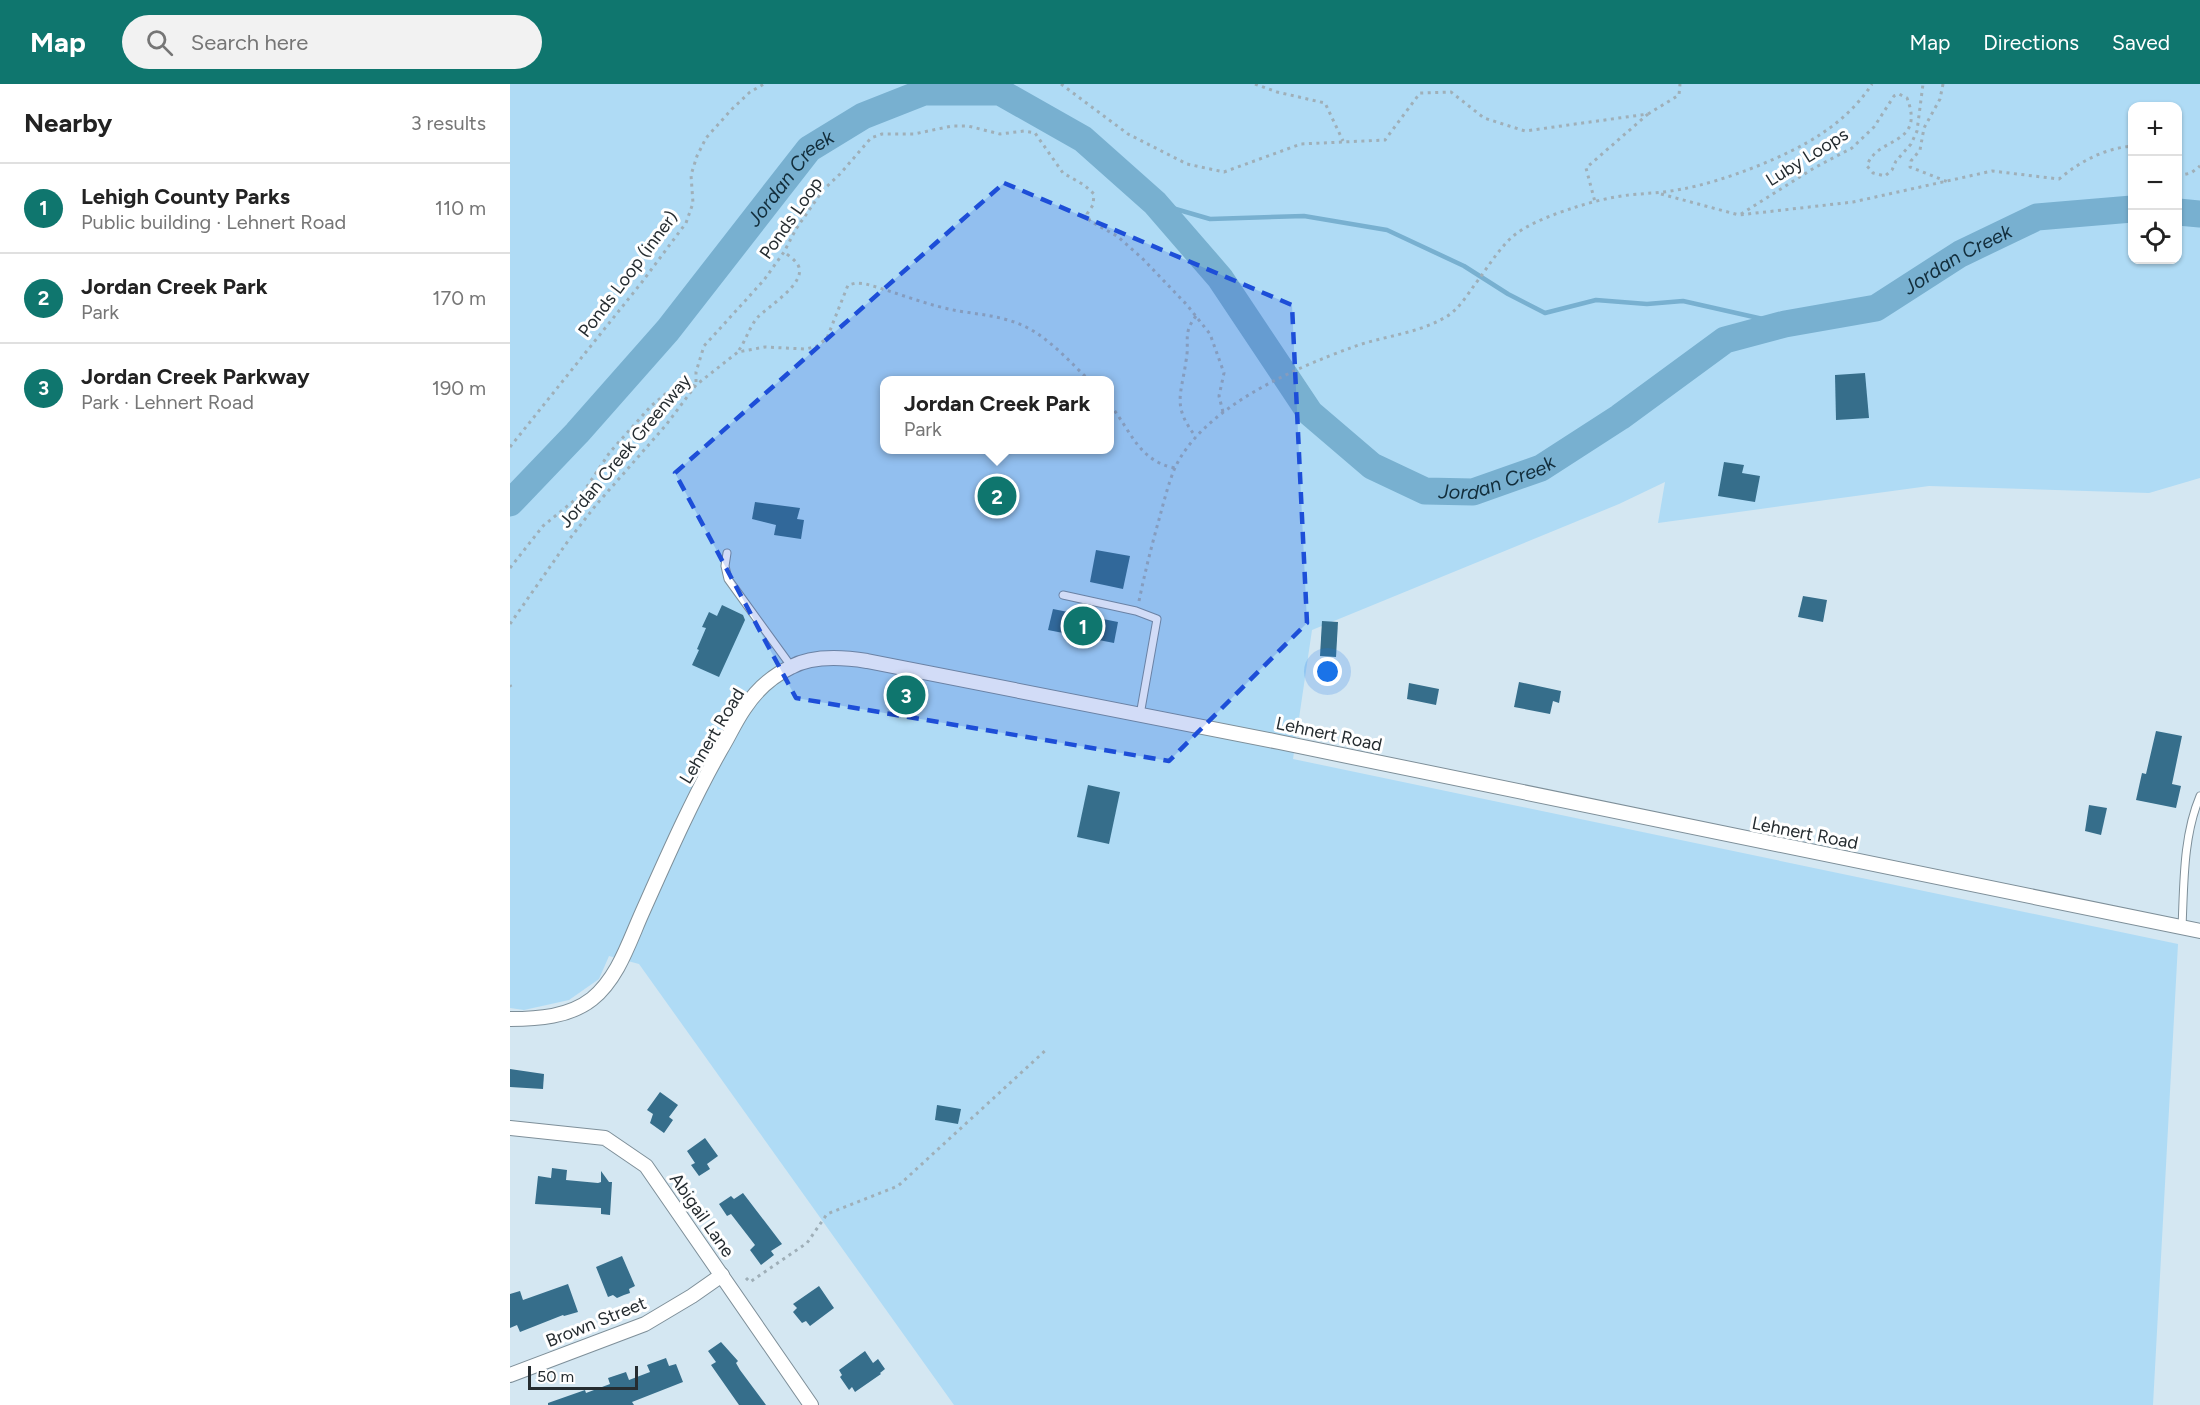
<!DOCTYPE html>
<html lang="en">
<head>
<meta charset="utf-8">
<style>
	:root { --surface:#fff; --page:#f2f2f2; --text:#222; --muted:#767676; --line:#e0e0e0; --accent:#0f766e }
	body { margin:0; font-family:Figtree,sans-serif; background:var(--page); color:var(--text) }
	.controls { position:absolute; right:18px; top:18px; display:grid; overflow:hidden; border-radius:12px; box-shadow:0 2px 4px #0004 }
	.controls button { width:54px; height:54px; display:grid; place-items:center; padding:0; border:0; border-bottom:2px solid var(--line); background:var(--surface); color:var(--text); font:30px sans-serif }
	.scale { position:absolute; left:18px; bottom:15px; width:110px; box-sizing:border-box; padding-left:6px; border:3px solid #252c30; border-top:0; font-size:16px; line-height:21px; white-space:nowrap; color:#252c30; -webkit-text-stroke:4px #fff; paint-order:stroke }
	.you { position:absolute; left:818px; top:588px; width:21px; height:21px; margin:-15px; border:4px solid #fff; border-radius:50%; background:#1a73e8; box-shadow:0 0 0 9px #1a73e833 }
	.badge { display:grid; place-items:center; width:39px; height:39px; border-radius:50%; background:var(--accent); color:#fff; font-size:20px; font-weight:700 }
	.pin { position:absolute; translate:-50% -50%; border:3px solid #fff; box-shadow:0 2px 6px #0006 }
	.popup { position:absolute; left:370px; top:292px; width:234px; height:78px; box-sizing:border-box; display:grid; place-content:center; border-radius:12px; background:var(--surface); filter:drop-shadow(0 2px 4px #0005); font-size:20px; white-space:nowrap; color:var(--muted) }
	.popup b { font-size:22px; color:var(--text) }
	.popup::after { content:''; position:absolute; left:50%; top:100%; margin-left:-12px; border:12px solid transparent; border-top-color:var(--surface) }
	.list { margin:0; padding:0; list-style:none }
	h2 { display:flex; justify-content:space-between; align-items:center; height:78px; margin:0; padding:0 24px; font-size:26px }
	h2 small { font-size:20px; font-weight:400; color:var(--muted) }
	.list li { display:grid; grid-template-columns:39px 1fr auto; gap:18px; align-items:center; box-sizing:border-box; height:90px; padding:0 24px; border-top:2px solid var(--line) }
	.list b { display:block; font-size:22px; white-space:nowrap }
	.list p { margin:0; font-size:20px; white-space:nowrap; color:var(--muted) }
	.list em { font-size:20px; font-style:normal; color:var(--muted) }
	.icon { flex:none; width:33px; height:33px; fill:none; stroke:currentColor; stroke-width:2; stroke-linecap:round; stroke-linejoin:round }
	.map { position:relative; flex:none; width:1690px; height:1321px; overflow:hidden }
	header { display:flex; align-items:center; gap:36px; box-sizing:border-box; height:84px; padding:0 30px; background:var(--accent); color:#fff }
	header strong { font-size:28px }
	nav { display:flex; gap:33px; margin-inline-start:auto; font-size:21px }
	.search { width:420px; height:54px; background:var(--page); display:flex; align-items:center; gap:15px; box-sizing:border-box; padding:0 21px; border-radius:33px; color:var(--muted); font-size:22px }
	main { display:flex }
	aside { flex:1; background:var(--surface) }
	.map>svg:first-child { display:block }
	.green { fill:#afdbf5; fill-rule:evenodd }
	.lines { fill:none; stroke-linecap:round; stroke-linejoin:round }
	.stream { stroke:#78b0d0; stroke-width:4.5 }
	.river { stroke:#78b0d0; stroke-width:27 }
	.building { fill:#366e8b }
	.service-casing { stroke:#7e8f99; stroke-width:9 }
	.minor-casing { stroke:#7e8f99; stroke-width:16 }
	.path { stroke:#9fafb8; stroke-width:3; stroke-dasharray:3 4.5; stroke-linecap:butt }
	.service { stroke:#fff; stroke-width:7 }
	.minor { stroke:#fff; stroke-width:14 }
	.marked { fill:#1d4ed8; fill-opacity:0.2; stroke:#1d4ed8; stroke-width:4.5; stroke-dasharray:12 8; stroke-linejoin:round }
	.labels { text-anchor:middle; stroke-width:6; stroke-linejoin:round; paint-order:stroke }
	.street-label { font-size:18px; fill:#252c30; stroke:#fff }
	.water-label { font-size:20px; font-style:italic; fill:#122d3b; stroke:#fff }
</style>
</head>
<body>
<header>
<strong>Map</strong>
<div class="search"><svg class="icon" aria-label="search" viewBox="0 0 24 24"><circle cx="10" cy="10" r="6"/><path d="M15 15l6 6"/></svg>Search here</div>
<nav><a>Map</a><a>Directions</a><a>Saved</a></nav>
</header>
<main>
<aside>
<h2>Nearby<small>3 results</small></h2>
<ul class="list">
<li><span class="badge">1</span><div><b>Lehigh County Parks</b><p>Public building · Lehnert Road</p></div><em>110 m</em></li>
<li><span class="badge">2</span><div><b>Jordan Creek Park</b><p>Park</p></div><em>170 m</em></li>
<li><span class="badge">3</span><div><b>Jordan Creek Parkway</b><p>Park · Lehnert Road</p></div><em>190 m</em></li>
</ul>
</aside>
<div class="map">
<svg width="1690" height="1321" viewBox="0 0 1690 1321">
	<rect width="100%" height="100%" fill="#d4e7f2"/>
	<path class="green" d="M 0,0 L 1690,0 L 1690,394 L 1639,409 L 1419,402 L 1148,439 L 1155,398 L 1109,420 L 802,546 L 783,675 L 1668,860 L 1643,1321 L 444,1321 L 129,880 L 99,872 L 89,895 L 59,916 L 14,926 L 0,924 ZM 1622,22 L 1668,22 L 1668,176 L 1622,176 ZM 374,296 L 600,296 L 600,366 L 374,366 Z"/>
	<g class="lines">
		<polyline class="stream" points="645,119 700,135 794,132 877,146 954,182 998,210 1035,229 1086,216 1137,220 1173,217 1275,240"/>
		<g class="river">
			<polyline points="1668,128 1690,130"/>
			<path id="s1" d="M 0,419 L 67,349 L 158,246 L 299,65 L 353,32 L 414,8 L 490,8 L 573,55 L 645,119 L 710,194 L 800,329 L 862,382 L 915,407 L 963,408 L 1031,384 L 1110,333 L 1215,256 L 1275,240 L 1366,224 L 1450,170 L 1527,133 L 1622,125"/>
		</g>
	</g>
	<g class="building">
		<polygon points="1355,289 1359,334 1326,336 1325,291"/>
		<polygon points="1214,378 1234,381 1232,389 1250,392 1245,418 1208,412"/>
		<polygon points="245,418 290,424 287,435 294,436 291,455 264,451 266,441 242,435"/>
		<polygon points="586,466 620,472 613,505 580,498"/>
		<polygon points="1293,512 1317,516 1313,538 1288,533"/>
		<polygon points="212,521 233,531 235,536 209,593 182,581 189,566 187,565 196,544 192,543 199,528 207,532"/>
		<polygon points="543,525 608,538 604,559 538,546"/>
		<polygon points="812,537 828,538 826,573 810,572"/>
		<polygon points="1009,598 1051,607 1049,619 1043,617 1040,630 1004,623"/>
		<polygon points="899,599 929,605 926,621 897,615"/>
		<polygon points="1646,647 1672,652 1662,700 1671,702 1666,724 1626,716 1632,689 1636,690"/>
		<polygon points="578,701 610,708 599,760 567,753"/>
		<polygon points="1579,721 1597,724 1591,751 1575,747"/>
		<polygon points="0,985 34,990 33,1005 0,1003"/>
		<polygon points="150,1008 168,1021 159,1033 163,1036 154,1049 140,1039 143,1030 137,1026"/>
		<polygon points="427,1021 451,1025 448,1040 425,1036"/>
		<polygon points="195,1054 208,1072 197,1080 200,1085 189,1092 181,1081 185,1079 177,1067"/>
		<polygon points="42,1084 57,1086 56,1096 88,1099 91,1098 91,1087 99,1098 102,1098 100,1131 91,1130 91,1124 25,1120 28,1092 41,1094"/>
		<polygon points="233,1109 272,1160 261,1167 264,1171 251,1181 240,1166 245,1161 221,1130 217,1132 209,1120 221,1112 224,1115"/>
		<polygon points="112,1172 125,1202 119,1205 120,1209 114,1211 107,1214 103,1211 98,1213 86,1183"/>
		<polygon points="58,1200 68,1228 54,1232 53,1231 10,1248 7,1241 0,1244 0,1210 10,1207 13,1216"/>
		<polygon points="309,1202 324,1224 300,1242 296,1237 292,1239 283,1228 287,1224 283,1220"/>
		<polygon points="211,1258 228,1277 226,1279 230,1286 256,1321 229,1321 201,1281 206,1278 198,1267"/>
		<polygon points="355,1267 363,1279 368,1275 375,1285 370,1289 371,1290 345,1308 342,1303 339,1306 330,1293 332,1291 329,1286"/>
		<polygon points="156,1274 159,1282 166,1280 173,1298 122,1318 124,1321 38,1321 38,1319 75,1306 76,1309 100,1300 98,1294 116,1288 119,1296 140,1288 137,1281"/>
	</g>
	<g class="lines">
		<defs>
			<g id="service">
				<polyline points="217,469 215,482 218,495 281,582"/>
				<polyline points="553,511 626,527 647,535 630,631"/>
				<path d="M 1672,843 C 1674,800 1673,752 1690,712"/>
			</g>
			<g id="minor">
				<path d="M 0,935 C 28,935 59,933 82,915 C 108,894 119,858 132,829 C 157,773 181,718 211,665 C 219,652 225,638 234,625 C 245,608 262,592 281,583 C 303,571 332,573 357,577 L 769,658 L 1690,847"/>
				<polyline points="0,1044 95,1054 136,1082 301,1321"/>
				<polyline points="0,1291 135,1240 182,1212 212,1191"/>
			</g>
		</defs>
		<use href="#service" class="service-casing"/>
		<use href="#minor" class="minor-casing"/>
		<g class="path">
			<polyline points="551,0 618,50 677,80 714,88 791,60 875,56 910,9 941,8 974,34 1015,47 1138,30 1076,84 1085,118"/>
			<polyline points="745,0 767,8 815,19 833,57"/>
			<polyline points="1433,0 1430,15 1414,44 1410,66 1401,77 1400,83 1438,98"/>
			<polyline points="1138,30 1169,11 1170,0"/>
			<polyline points="1668,92 1681,89 1690,82"/>
			<path d="M 1151,110 L 1229,131 L 1343,118 L 1482,87 L 1549,95 C 1571,77 1593,65 1622,62"/>
			<path d="M 1231,130 L 1304,84 L 1342,64 L 1364,43 L 1384,12 L 1389,10 L 1397,14 C 1416,63 1366,52 1357,82 L 1363,89 L 1375,92 L 1382,86 L 1386,77 L 1401,60 L 1407,47 L 1413,0"/>
			<path d="M 686,232 C 672,250 680,257 676,277 C 671,312 662,322 686,353"/>
			<path d="M 229,266 C 236,256 239,244 247,234 C 257,223 298,199 288,181 C 285,176 278,171 274,168"/>
			<path d="M 600,321 C 621,346 628,377 665,384"/>
			<polyline points="0,363 132,198 176,139 183,119 181,91 187,72 196,54 222,25 240,8 254,0"/>
			<polyline points="0,484 33,442 72,410 100,368 141,322 159,307 186,301 186,288 194,262 254,196 274,168 286,145 313,106 330,90 361,54 372,50 404,50 442,42 458,42 490,50 514,47 525,49 553,89 574,101 584,110 583,121 577,130 580,137 607,152 632,174 677,221 700,250 714,289 709,312 713,328"/>
			<path d="M 629,517 C 635,488 642,460 650,432 C 654,417 658,401 664,386 C 691,324 783,285 843,263 C 873,252 906,250 934,234 C 948,227 957,211 966,199 C 978,183 988,166 1002,153 C 1017,140 1044,130 1063,124 C 1081,118 1101,113 1119,111 C 1137,109 1154,109 1172,105 C 1212,98 1277,73 1311,50 C 1331,37 1349,20 1362,0"/>
			<path d="M 0,540 L 58,457 L 86,421 L 156,341 L 186,301 L 228,268 L 255,263 L 296,265 L 307,262 L 317,254 L 338,201 L 346,199 L 356,200 C 385,208 419,222 449,227 C 472,231 494,232 516,243 C 540,255 560,278 579,296"/>
			<polyline points="0,601 1,603"/>
			<polyline points="236,1194 240,1198 297,1159 317,1130 388,1102 537,965"/>
		</g>
		<use href="#service" class="service"/>
		<use href="#minor" class="minor"/>
	</g>
	<path class="marked" d="M 494,99 L 782,221 L 797,539 L 659,677 L 286,614 L 165,389 Z"/>
	<g class="labels">
		<g class="street-label">
			<text transform="translate(1297 73) rotate(-32)" y="6">Luby Loops</text>
			<text transform="translate(281 134) rotate(-55)" y="6">Ponds Loop</text>
			<text transform="translate(118 190) rotate(-53)" y="6">Ponds Loop (inner)</text>
			<text transform="translate(115 367) rotate(-50)" y="6">Jordan Creek Greenway</text>
			<text transform="translate(819 650) rotate(12)" y="6">Lehnert Road</text>
			<text transform="translate(202 652) rotate(-59)" y="6">Lehnert Road</text>
			<text transform="translate(1295 749) rotate(11)" y="6">Lehnert Road</text>
			<text transform="translate(192 1131) rotate(55)" y="6">Abigail Lane</text>
			<text transform="translate(86 1238) rotate(-22)" y="6">Brown Street</text>
		</g>
		<g class="water-label">
			<text dy="7" stroke="none"><textPath href="#s1" startOffset="430">Jordan Creek</textPath></text>
			<text dy="7" stroke="none"><textPath href="#s1" startOffset="1856">Jordan Creek</textPath></text>
			<text dy="7" stroke="none"><textPath href="#s1" startOffset="1336">Jordan Creek</textPath></text>
		</g>
	</g>
</svg>
<div class="controls">
<button>+</button>
<button>−</button>
<button><svg class="icon" aria-label="locate" viewBox="0 0 24 24"><circle cx="12" cy="12" r="6"/><path d="M12 2v4M12 18v4M2 12h4M18 12h4"/></svg></button>
</div>
<div class="scale">50 m</div>
<div class="you"></div>
<div class="pin badge" style="left:573px;top:542px">1</div>
<div class="pin badge" style="left:487px;top:412px">2</div>
<div class="popup"><b>Jordan Creek Park</b>Park</div>
<div class="pin badge" style="left:396px;top:611px">3</div>
</div>
</main>
</body>
</html>
